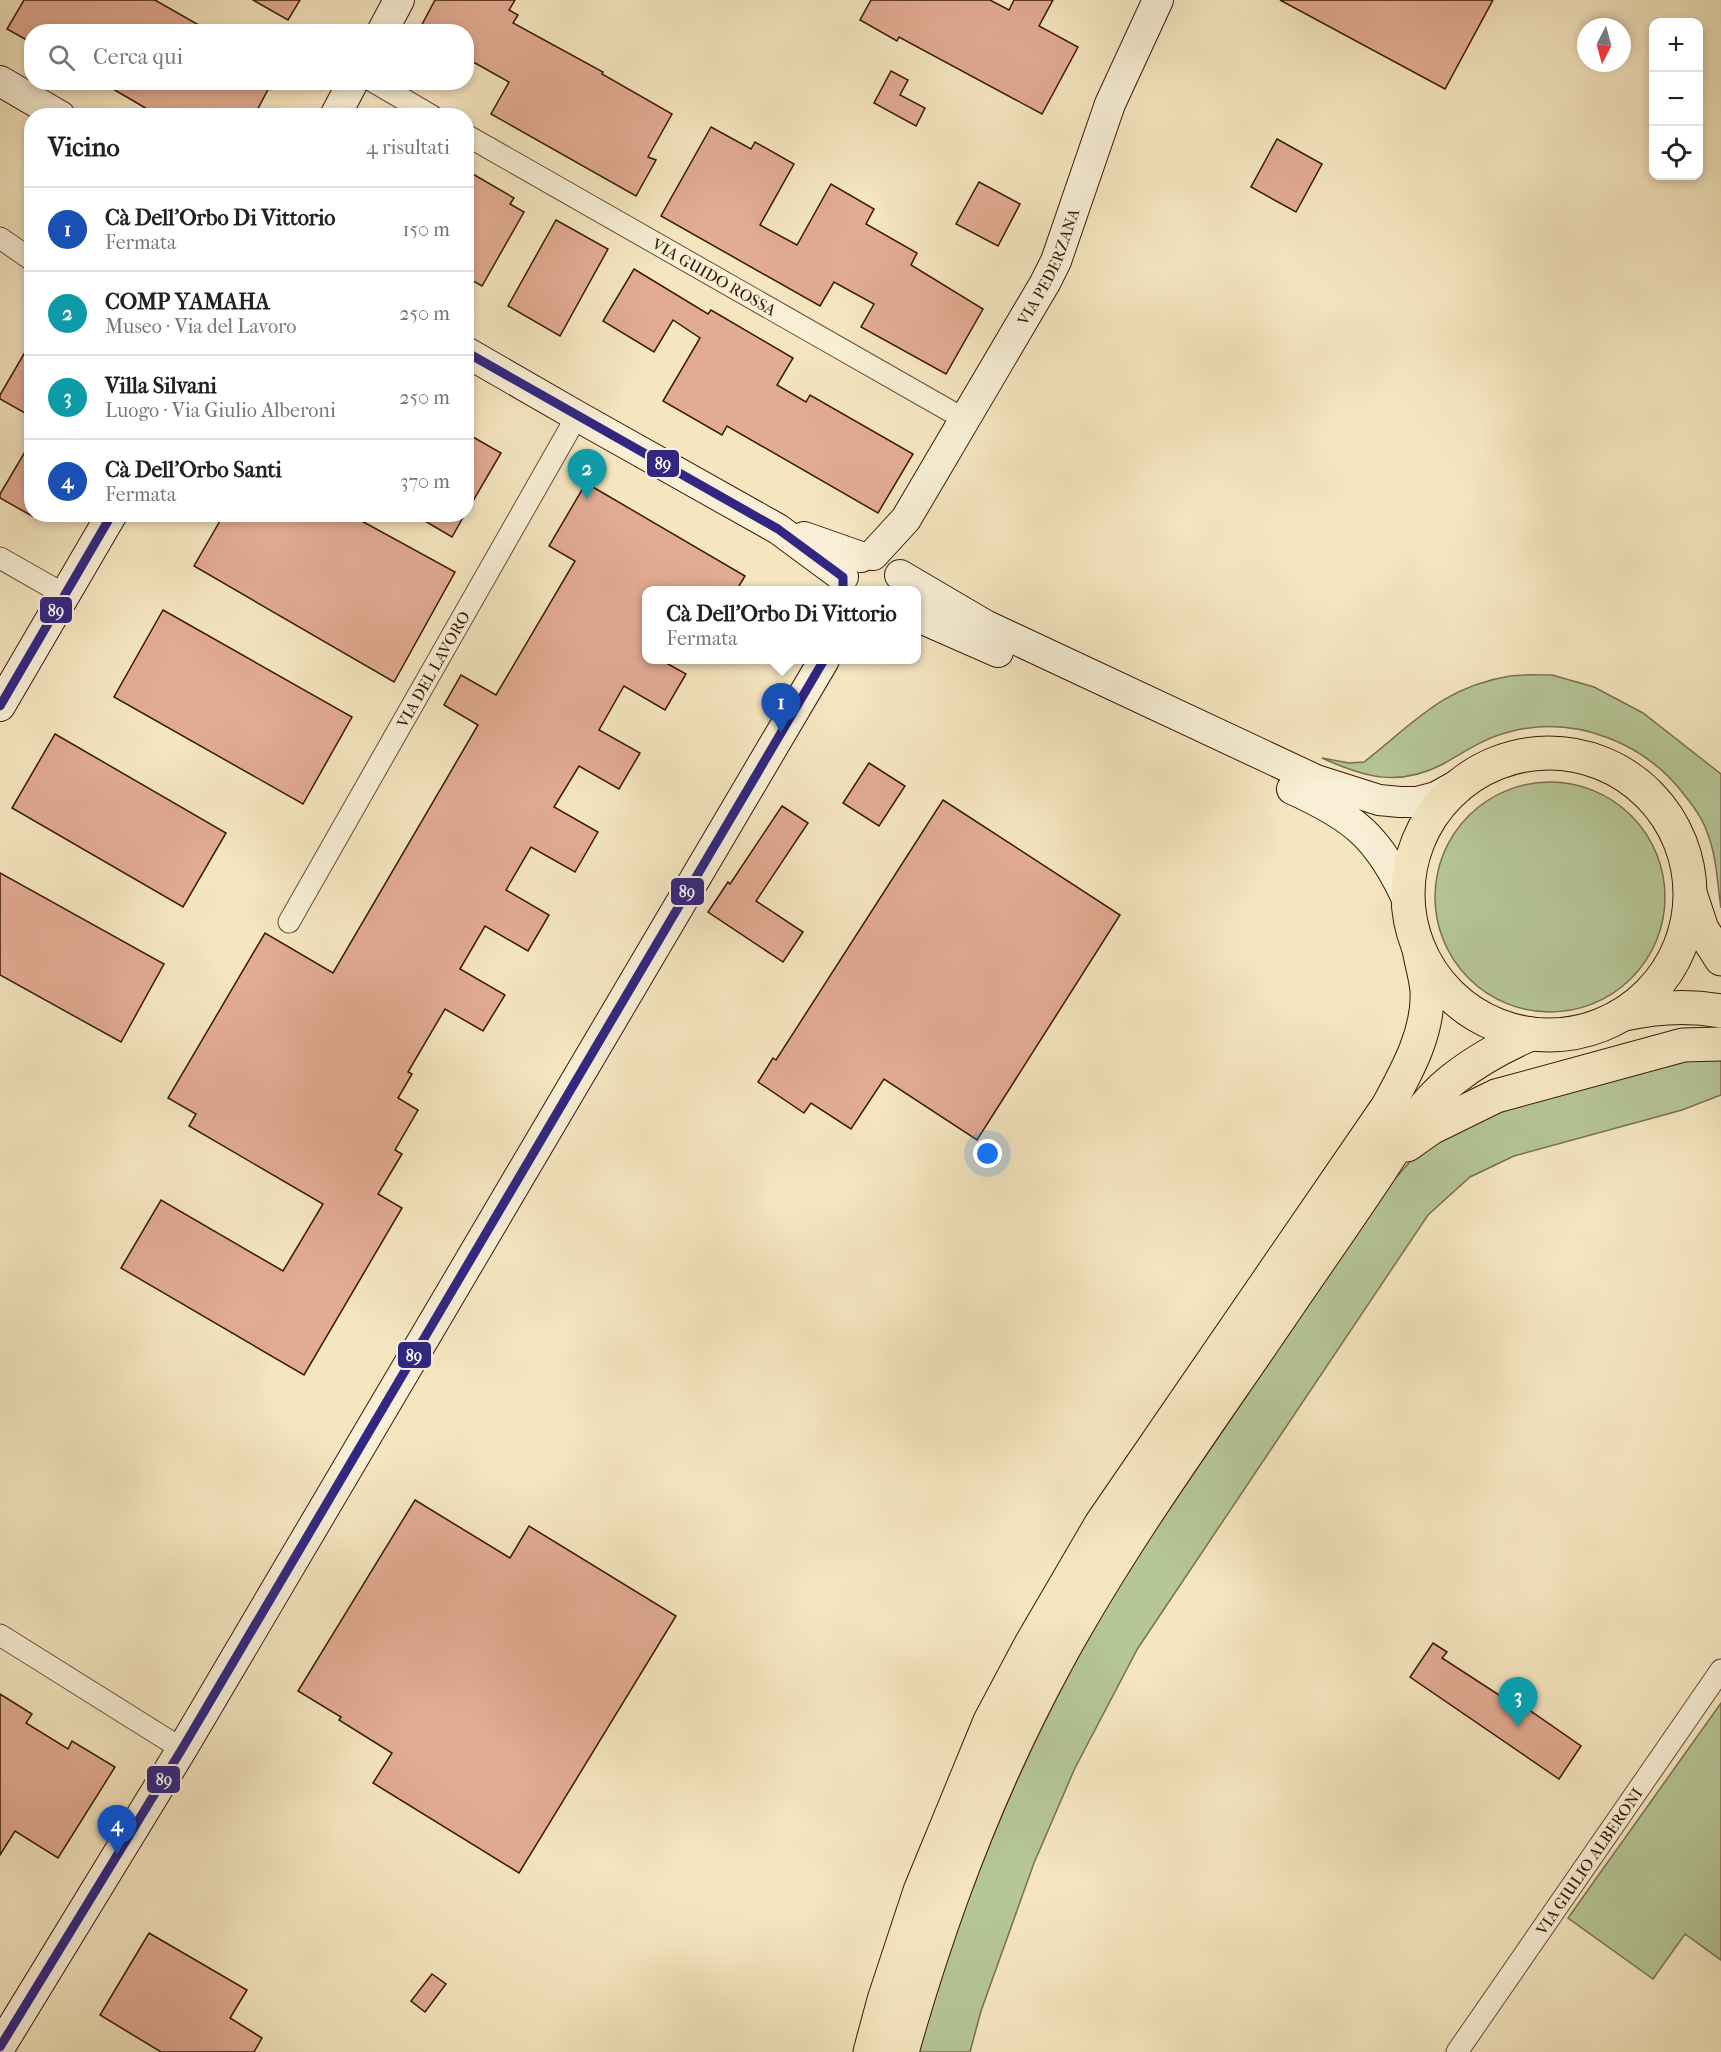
<!DOCTYPE html>
<html lang="it">
<head>
<meta charset="utf-8">
<style>
	:root { --surface:#fff; --page:#f2f2f2; --text:#222; --muted:#767676; --line:#e0e0e0; --accent:#8f2418 }
	body { margin:0; font-family:"IM FELL French Canon",serif; background:var(--page); color:var(--text) }
	.controls { position:absolute; right:18px; top:18px; display:grid; overflow:hidden; border-radius:12px; box-shadow:0 3px 9px #0003 }
	.controls button { width:54px; height:54px; display:grid; place-items:center; padding:0; border:0; border-bottom:2px solid var(--line); background:var(--surface); color:var(--text); font:30px sans-serif }
	.compass { position:absolute; left:1577px; top:18px; width:54px; height:54px; border-radius:50%; background:var(--surface); box-shadow:0 3px 9px #0003; rotate:186deg }
	.you { position:absolute; left:988px; top:1154px; width:21px; height:21px; margin:-15px; border:4px solid #fff; border-radius:50%; background:#1a73e8; box-shadow:0 0 0 9px #1a73e833 }
	.badge { display:grid; place-items:center; width:39px; height:39px; border-radius:50%; background:var(--accent); color:#fff; font-size:20px; font-weight:700 }
	.pin { position:absolute; translate:-50% -50px; filter:drop-shadow(0 2px 3px #0008) }
	.pin::after { content:''; position:absolute; top:32px; width:21px; height:18px; background:inherit; clip-path:polygon(0 0,100% 0,50% 100%) }
	.popup { position:absolute; left:642px; top:586px; width:279px; height:78px; box-sizing:border-box; display:grid; place-content:center; border-radius:12px; background:var(--surface); filter:drop-shadow(0 2px 4px #0005); font-size:20px; white-space:nowrap; color:var(--muted) }
	.popup b { font-size:22px; color:var(--text) }
	.popup::after { content:''; position:absolute; left:50%; top:100%; margin-left:-12px; border:12px solid transparent; border-top-color:var(--surface) }
	.list { margin:0; padding:0; list-style:none }
	h2 { display:flex; justify-content:space-between; align-items:center; height:78px; margin:0; padding:0 24px; font-size:26px }
	h2 small { font-size:20px; font-weight:400; color:var(--muted) }
	.list li { display:grid; grid-template-columns:39px 1fr auto; gap:18px; align-items:center; box-sizing:border-box; height:84px; padding:0 24px; border-top:2px solid var(--line) }
	.list b { display:block; font-size:22px; white-space:nowrap }
	.list p { margin:0; font-size:20px; white-space:nowrap; color:var(--muted) }
	.list em { font-size:20px; font-style:normal; color:var(--muted) }
	.icon { flex:none; width:33px; height:33px; fill:none; stroke:currentColor; stroke-width:2; stroke-linecap:round; stroke-linejoin:round }
	.map { position:relative; flex:none; width:1721px; height:2052px; overflow:hidden }
	.search { position:absolute; background:var(--surface); box-shadow:0 3px 9px #0003; left:24px; top:24px; width:450px; height:66px; display:flex; align-items:center; gap:15px; box-sizing:border-box; padding:0 21px; border-radius:24px; color:var(--muted); font-size:22px }
	.panel { position:absolute; background:var(--surface); box-shadow:0 3px 9px #0003; left:24px; top:108px; width:450px; height:414px; border-radius:24px }
	.map>svg:first-child { display:block }
	.green { fill:#b6c697; stroke:#78704f; stroke-width:1.5 }
	.building { fill:#e2ab93; stroke:#391907; stroke-width:1.5 }
	.lines { fill:none; stroke-linecap:round; stroke-linejoin:round }
	.street-casing { stroke:#684c35; stroke-width:23 }
	.secondary-casing { stroke:#391907; stroke-width:32 }
	.primary-casing { stroke:#391907; stroke-width:35 }
	.street { stroke:#f8efd6; stroke-width:21 }
	.secondary { stroke:#f8efd6; stroke-width:30 }
	.primary { stroke:#f5e6c0; stroke-width:33 }
	.bus-1-casing { stroke:#f8efd6; stroke-width:14 }
	.bus-1 { stroke:#312783; stroke-width:9 }
	.labels { text-anchor:middle; stroke-width:6; stroke-linejoin:round; paint-order:stroke }
	.street-label { font-size:16px; fill:#391907; stroke:#f8efd6 }
	.line-badge { stroke:#f8efd6; stroke-width:2 }
	.badge-label { font-size:16px; text-anchor:middle; font-weight:bold; fill:#fff }
</style>
</head>
<body>
<div class="map">
<svg width="1721" height="2052" viewBox="0 0 1721 2052">
	<rect width="100%" height="100%" fill="#f5e6c0"/>
	<filter id="stains"><feTurbulence type="fractalNoise" baseFrequency=".00333" numOctaves="4"/><feColorMatrix values="0 0 0 0 .2 0 0 0 0 .09 0 0 0 0 .02 0 0 0 .5 -.17"/></filter>
	<radialGradient id="worn" r=".72"><stop offset=".6" stop-color="#630" stop-opacity="0"/><stop offset="1" stop-color="#630" stop-opacity=".3"/></radialGradient>
	<g class="green">
		<path d="M 1552,675 L 1594,687 L 1643,713 L 1721,774 L 1721,908 C 1717,882 1717,857 1707,832 C 1703,819 1694,807 1686,797 C 1646,743 1575,714 1509,732 C 1484,738 1465,752 1443,764 C 1399,787 1366,778 1322,758 L 1349,763 L 1364,762 C 1415,722 1443,687 1510,676 C 1524,674 1538,675 1552,675 Z"/>
		<circle cx="1550" cy="897" r="115"/>
		<path d="M 1721,1055 L 1721,1095 L 1682,1110 L 1514,1156 L 1470,1177 L 1428,1215 L 1138,1648 L 1075,1768 L 1034,1863 L 981,2011 L 970,2052 L 919,2052 C 962,1898 1023,1751 1103,1613 C 1140,1549 1183,1489 1224,1429 C 1281,1346 1337,1263 1394,1180 L 1421,1149 L 1456,1123 L 1664,1056 Z"/>
		<polygon points="1721,1703 1721,1960 1685,1934 1653,1979 1568,1918"/>
	</g>
	<g class="building">
		<polygon points="24,0 155,0 211,32 32,32 32,43 7,29"/>
		<polygon points="253,0 300,0 288,20"/>
		<polygon points="435,0 515,0 509,10 518,15 513,23 603,72 602,74 672,114 648,157 656,160 636,196 491,114 509,82 466,58 466,32 418,32"/>
		<polygon points="871,0 990,0 1009,10 1014,0 1053,0 1039,26 1078,47 1042,114 899,37 897,41 860,20"/>
		<polygon points="1280,0 1493,0 1445,89"/>
		<polygon points="891,71 908,80 900,95 925,108 916,126 874,103"/>
		<polygon points="101,82 272,82 254,116 159,116"/>
		<polygon points="711,127 751,149 755,142 794,164 760,225 797,245 831,184 874,209 866,224 917,253 911,265 983,309 946,374 861,327 874,304 834,282 820,306 661,216"/>
		<polygon points="1277,139 1322,164 1296,212 1251,187"/>
		<polygon points="466,170 514,198 510,204 524,212 482,286 466,277"/>
		<polygon points="979,182 1020,204 998,246 956,224"/>
		<polygon points="556,220 608,249 560,336 508,306"/>
		<polygon points="634,269 708,314 711,310 793,358 777,385 806,402 810,395 913,454 878,513 727,426 722,435 663,401 700,338 673,320 654,352 603,321"/>
		<polygon points="32,340 32,417 0,399 0,395"/>
		<polygon points="466,433 501,453 466,513"/>
		<polygon points="32,440 32,516 0,498 0,494"/>
		<polygon points="586,483 745,576 736,591 646,591 646,660 661,660 686,674 665,710 624,686 599,730 640,753 619,789 579,766 554,807 598,832 575,872 531,847 506,890 549,915 528,951 485,926 460,969 505,995 483,1031 445,1009 408,1072 412,1074 398,1098 418,1110 395,1150 402,1154 378,1194 402,1208 304,1375 121,1268 161,1200 283,1271 323,1204 189,1126 196,1114 168,1098 265,933 333,973 478,725 444,705 461,675 496,695 575,561 549,546"/>
		<polygon points="224,514 349,514 455,572 394,682 194,566"/>
		<polygon points="413,514 465,514 452,537"/>
		<polygon points="163,610 352,717 303,804 114,697"/>
		<polygon points="55,734 226,833 183,907 12,808"/>
		<polygon points="869,763 905,786 879,826 843,803"/>
		<polygon points="943,800 1120,915 977,1140 884,1079 851,1129 811,1103 804,1113 758,1082 773,1058 776,1060"/>
		<polygon points="782,806 808,823 756,901 803,932 783,962 708,912 728,882 730,884"/>
		<polygon points="0,873 164,964 121,1042 0,975"/>
		<polygon points="415,1500 510,1558 529,1526 676,1616 519,1873 373,1783 392,1753 339,1720 341,1717 298,1691"/>
		<polygon points="1433,1643 1447,1652 1442,1658 1519,1708 1522,1705 1581,1746 1559,1779 1410,1677"/>
		<polygon points="0,1694 32,1714 26,1723 68,1749 72,1741 115,1767 58,1858 15,1831 0,1855"/>
		<polygon points="149,1933 247,1990 230,2018 262,2038 254,2052 161,2052 100,2015"/>
		<polygon points="432,1974 446,1984 425,2012 411,2001"/>
	</g>
	<g class="lines">
		<defs>
			<g id="street">
				<polyline points="374,82 432,116"/>
				<path id="s1" d="M 466,135 L 964,419"/>
				<polyline points="0,238 32,260"/>
				<polyline points="0,558 65,595"/>
				<path id="s2" d="M 289,922 L 577,416"/>
				<polyline points="0,1635 182,1749"/>
				<path id="s3" d="M 1457,2052 L 1721,1670"/>
			</g>
			<g id="secondary">
				<polyline points="382,32 399,0"/>
				<polyline points="0,81 60,116"/>
				<polyline points="335,116 353,82"/>
				<polyline points="466,352 577,416 778,529 843,577"/>
				<polyline points="804,537 861,557"/>
				<path id="s4" d="M 873,555 L 906,519 L 1045,283 L 1056,261 L 1110,104 L 1158,0"/>
				<polyline points="900,575 985,625 1316,780 1379,800 1400,802 1417,802 1436,797 1461,783"/>
				<polyline points="916,616 998,652"/>
				<polyline points="0,706 112,514"/>
				<path d="M 1292,789 C 1354,817 1379,837 1408,901"/>
				<polyline points="0,2047 182,1749 824,660"/>
			</g>
			<g id="primary">
				<circle cx="1549" cy="894" r="141"/>
				<polyline points="1691,896 1702,929 1721,959"/>
				<path d="M 1625,1014 C 1657,1007 1688,1005 1721,1011"/>
				<polyline points="1407,1145 1431,1128 1496,1096 1683,1045 1721,1044"/>
				<path d="M 870,2052 L 884,2000 L 920,1891 L 990,1721 L 1031,1644 L 1101,1524 L 1388,1106 C 1407,1071 1429,1032 1427,991 C 1426,977 1421,962 1419,949"/>
				<path d="M 902,2052 C 940,1917 990,1784 1057,1661 C 1127,1533 1213,1417 1294,1297 C 1323,1255 1352,1213 1380,1171 C 1401,1139 1422,1104 1452,1080 C 1476,1061 1503,1046 1531,1034"/>
			</g>
		</defs>
		<use href="#street" class="street-casing"/>
		<use href="#secondary" class="secondary-casing"/>
		<use href="#primary" class="primary-casing"/>
		<use href="#street" class="street"/>
		<use href="#secondary" class="secondary"/>
		<use href="#primary" class="primary"/>
		<defs>
			<g id="bus-1">
				<polyline points="466,352 778,529 843,577 843,590"/>
				<polyline points="0,706 112,514"/>
				<polyline points="0,2047 182,1749 824,660"/>
			</g>
		</defs>
		<use href="#bus-1" class="bus-1-casing"/>
		<use href="#bus-1" class="bus-1"/>
	</g>
	<g class="labels">
		<g class="street-label">
			<text dy="6" stroke="none"><textPath href="#s4" startOffset="339">VIA PEDERZANA</textPath></text>
			<text dy="6" stroke="none"><textPath href="#s1" startOffset="286">VIA GUIDO ROSSA</textPath></text>
			<text dy="6" stroke="none"><textPath href="#s2" startOffset="291">VIA DEL LAVORO</textPath></text>
			<text dy="6" stroke="none"><textPath href="#s3" startOffset="232">VIA GIULIO ALBERONI</textPath></text>
		</g>
	</g>
	<g class="line-badge">
		<rect x="646" y="449" width="34" height="29" rx="6" fill="#312783"/>
		<rect x="39" y="596" width="34" height="28" rx="6" fill="#312783"/>
		<rect x="670" y="877" width="35" height="29" rx="6" fill="#312783"/>
		<rect x="397" y="1341" width="35" height="28" rx="6" fill="#312783"/>
		<rect x="146" y="1765" width="35" height="29" rx="6" fill="#312783"/>
	</g>
	<g class="badge-label">
		<text x="663" y="469">89</text>
		<text x="56" y="616">89</text>
		<text x="687" y="897">89</text>
		<text x="414" y="1361">89</text>
		<text x="164" y="1785">89</text>
	</g>
	<rect width="100%" height="100%" filter="url(#stains)"/>
	<rect width="100%" height="100%" fill="url(#worn)"/>
</svg>
<div class="controls">
<button>+</button>
<button>−</button>
<button><svg class="icon" aria-label="locate" viewBox="0 0 24 24"><circle cx="12" cy="12" r="6"/><path d="M12 2v4M12 18v4M2 12h4M18 12h4"/></svg></button>
</div>
<svg class="compass" viewBox="-18 -18 36 36"><path d="M0-13l5 13h-10z" fill="#e53935"/><path d="M0 13l5-13h-10z" fill="#767676"/></svg>
<div class="you"></div>
<div class="pin badge" style="left:781px;top:733px;background:#1a4fb4">1</div>
<div class="popup"><b>Cà Dell'Orbo Di Vittorio</b>Fermata</div>
<div class="pin badge" style="left:587px;top:499px;background:#0f9aa8">2</div>
<div class="pin badge" style="left:1518px;top:1727px;background:#0f9aa8">3</div>
<div class="pin badge" style="left:117px;top:1855px;background:#1a4fb4">4</div>
<div class="search"><svg class="icon" aria-label="search" viewBox="0 0 24 24"><circle cx="10" cy="10" r="6"/><path d="M15 15l6 6"/></svg>Cerca qui</div>
<section class="panel">
<h2>Vicino<small>4 risultati</small></h2>
<ul class="list">
<li><span class="badge" style="background:#1a4fb4">1</span><div><b>Cà Dell'Orbo Di Vittorio</b><p>Fermata</p></div><em>150 m</em></li>
<li><span class="badge" style="background:#0f9aa8">2</span><div><b>COMP YAMAHA</b><p>Museo · Via del Lavoro</p></div><em>250 m</em></li>
<li><span class="badge" style="background:#0f9aa8">3</span><div><b>Villa Silvani</b><p>Luogo · Via Giulio Alberoni</p></div><em>250 m</em></li>
<li><span class="badge" style="background:#1a4fb4">4</span><div><b>Cà Dell'Orbo Santi</b><p>Fermata</p></div><em>370 m</em></li>
</ul>
</section>
</div>
</body>
</html>
